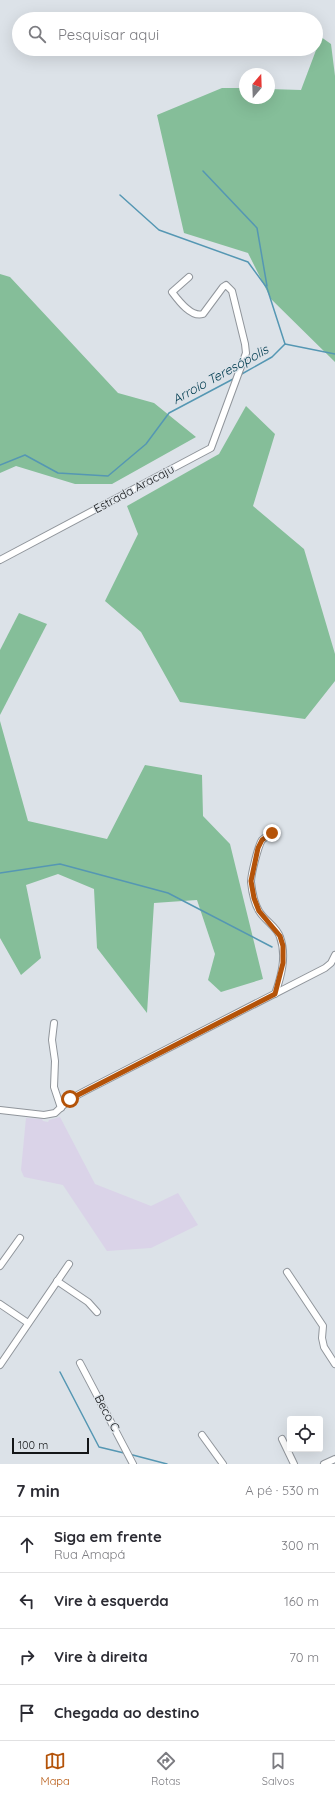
<!DOCTYPE html>
<html lang="pt">
<head>
<meta charset="utf-8">
<style>
	:root { --surface:#fff; --page:#f2f2f3; --text:#2b2b33; --muted:#7c7c81; --line:#e1e1e2; --accent:#b45309 }
	body { margin:0; font-family:Quicksand,sans-serif; background:var(--page); color:var(--text) }
	.controls { position:absolute; right:12px; bottom:12px; display:grid; overflow:hidden; border-radius:4px; box-shadow:0 4px 16px #0002 }
	.controls button { width:36px; height:36px; display:grid; place-items:center; padding:0; border:0; border-bottom:1px solid var(--line); background:var(--surface); color:var(--text); font:20px sans-serif }
	.compass { position:absolute; left:239px; top:68px; width:36px; height:36px; border-radius:50%; background:var(--surface); box-shadow:0 4px 16px #0002; rotate:19deg }
	.scale { position:absolute; left:12px; bottom:10px; width:77px; box-sizing:border-box; padding-left:4px; border:2px solid #141618; border-top:0; font-size:11px; line-height:14px; white-space:nowrap; color:#141618; -webkit-text-stroke:3px #dce2e8; paint-order:stroke }
	.stop { position:absolute; width:12px; height:12px; margin:-9px; border:3px solid #b45309; border-radius:50%; background:#fff }
	.stop.end { background:#b45309; border-color:#fff; box-shadow:0 1px 4px #0008 }
	.list { margin:0; padding:0; list-style:none }
	h2 { display:flex; justify-content:space-between; align-items:center; height:52px; margin:0; padding:0 16px; font-size:17px }
	h2 small { font-size:13px; font-weight:400; color:var(--muted) }
	.list li { display:grid; grid-template-columns:26px 1fr auto; gap:12px; align-items:center; box-sizing:border-box; height:56px; padding:0 16px; border-top:1px solid var(--line) }
	.list b { display:block; font-size:15px; white-space:nowrap }
	.list p { margin:0; font-size:13px; white-space:nowrap; color:var(--muted) }
	.list em { font-size:13px; font-style:normal; color:var(--muted) }
	.icon { flex:none; width:22px; height:22px; fill:none; stroke:currentColor; stroke-width:2; stroke-linecap:round; stroke-linejoin:round }
	.map { position:relative; flex:none; width:335px; height:1464px; overflow:hidden }
	.search { position:absolute; background:var(--surface); box-shadow:0 4px 16px #0002; left:12px; right:12px; top:12px; height:44px; display:flex; align-items:center; gap:10px; box-sizing:border-box; padding:0 14px; border-radius:22px; color:var(--muted); font-size:15px }
	.sheet { height:276px; background:var(--surface) }
	nav { display:flex; justify-content:space-around; align-items:center; box-sizing:border-box; height:56px; border-top:1px solid var(--line); background:var(--surface); font-size:11px; color:var(--muted) }
	nav a { display:grid; justify-items:center; gap:2px }
	nav .on { color:var(--accent) }
	.map>svg:first-child { display:block }
	.industrial { fill:#dad3e8 }
	.forest { fill:#85be99 }
	.lines { fill:none; stroke-linecap:round; stroke-linejoin:round }
	.stream { stroke:#5597b3; stroke-width:1.5 }
	.minor-casing { stroke:#90959b; stroke-width:8 }
	.minor { stroke:#fff; stroke-width:6 }
	.route { stroke:#b45309; stroke-width:5 }
	.labels { text-anchor:middle; stroke-width:3; stroke-linejoin:round; paint-order:stroke }
	.street-label { font-size:12px; fill:#141618; stroke:#dce2e8 }
	.water-label { font-size:13px; font-style:italic; fill:#003c50; stroke:#dce2e8 }
</style>
</head>
<body>
<div class="map">
<svg width="335" height="1464" viewBox="0 0 335 1464">
	<rect width="100%" height="100%" fill="#dce2e8"/>
	<polygon class="industrial" points="60,1117 95,1184 151,1206 178,1193 198,1225 151,1248 107,1251 63,1185 24,1177 21,1170 26,1118 42,1119 43,1121 48,1122 49,1120"/>
	<g class="forest">
		<polygon points="321,37 331,44 335,76 335,362 271,299 248,253 184,233 157,115 222,88 245,88 245,98 269,98 269,89 301,90"/>
		<polygon points="0,274 10,277 118,393 154,403 196,437 112,484 75,484 16,466 0,473"/>
		<polygon points="246,406 275,434 253,506 304,549 335,654 335,681 305,719 180,702 141,632 105,601 138,534 127,506 219,454"/>
		<polygon points="19,613 47,624 0,715 0,650"/>
		<polygon points="0,721 28,821 107,839 145,765 202,775 203,816 230,844 263,979 221,992 208,980 215,954 197,900 154,903 147,1013 97,948 94,889 58,874 26,885 41,958 21,975 0,938"/>
	</g>
	<g class="lines">
		<g class="stream">
			<polyline points="203,171 257,228 267,286"/>
			<polyline points="120,195 159,230 248,262 267,288 285,344"/>
			<polyline points="240,375 272,357 285,344 335,354"/>
			<polyline points="0,465 25,455 58,473 108,476 146,444 169,413 235,378"/>
			<polyline points="0,873 60,864 168,893 272,947"/>
			<polyline points="60,1372 99,1447 124,1453"/>
			<polyline points="129,1454 167,1464"/>
		</g>
		<defs>
			<g id="minor">
				<path d="M 0,560 L 211,448 L 246,353 L 245,344 L 232,291 L 226,285 L 223,287 L 203,314 C 191,318 178,300 172,292 L 189,277"/>
				<path d="M 272,833 C 269,835 264,838 262,840 C 258,846 251,875 251,882 C 252,891 254,903 259,911 C 265,921 277,927 280,937 C 287,956 281,977 275,994"/>
				<polyline points="54,1023 52,1040 55,1061 54,1087 61,1108"/>
				<polyline points="0,1110 44,1115 55,1113 70,1099 85,1091 325,968 331,963 335,955"/>
				<polyline points="0,1266 20,1238"/>
				<polyline points="287,1272 323,1326 322,1338 324,1347 335,1364"/>
				<polyline points="57,1281 88,1302 97,1312"/>
				<polyline points="0,1304 28,1323"/>
				<polyline points="80,1363 133,1464"/>
				<polyline points="0,1365 69,1264"/>
				<polyline points="202,1435 223,1464"/>
				<polyline points="282,1439 294,1464"/>
				<polyline points="324,1464 335,1459"/>
			</g>
		</defs>
		<use href="#minor" class="minor-casing"/>
		<use href="#minor" class="minor"/>
	</g>
	<g class="lines">
		<polyline class="route" points="70,1099 275,994 283,963 283,946 280,936 259,911 254,898 251,881 258,848 262,840 272,833"/>
	</g>
	<g class="labels">
		<g class="street-label">
			<text transform="translate(134 489) rotate(-28)" y="4">Estrada Aracaju</text>
			<text transform="translate(107 1413) rotate(62)" y="4">Beco C</text>
		</g>
		<g class="water-label">
			<text transform="translate(220 374) rotate(-29)" y="5">Arroio Teresópolis</text>
		</g>
	</g>
</svg>
<div class="controls">
<button><svg class="icon" aria-label="locate" viewBox="0 0 24 24"><circle cx="12" cy="12" r="6"/><path d="M12 2v4M12 18v4M2 12h4M18 12h4"/></svg></button>
</div>
<svg class="compass" viewBox="-18 -18 36 36"><path d="M0-13l5 13h-10z" fill="#e53935"/><path d="M0 13l5-13h-10z" fill="#7c7c81"/></svg>
<div class="scale">100 m</div>
<div class="stop" style="left:70px;top:1099px"></div>
<div class="stop end" style="left:272px;top:833px"></div>
<div class="search"><svg class="icon" aria-label="search" viewBox="0 0 24 24"><circle cx="10" cy="10" r="6"/><path d="M15 15l6 6"/></svg>Pesquisar aqui</div>
</div>
<section class="sheet">
<h2>7 min<small>A pé · 530 m</small></h2>
<ul class="list">
<li><svg class="icon" aria-label="ahead" viewBox="0 0 24 24"><path d="M12 20V5M6 11l6-6 6 6"/></svg><div><b>Siga em frente</b><p>Rua Amapá</p></div><em>300 m</em></li>
<li><svg class="icon" aria-label="left" viewBox="0 0 24 24"><path d="M17 20v-9H6M10 6l-5 5 5 5"/></svg><div><b>Vire à esquerda</b></div><em>160 m</em></li>
<li><svg class="icon" aria-label="right" viewBox="0 0 24 24"><path d="M7 20v-9h11M14 6l5 5-5 5"/></svg><div><b>Vire à direita</b></div><em>70 m</em></li>
<li><svg class="icon" aria-label="arrive" viewBox="0 0 24 24"><path d="M6 21V4h12l-3 4 3 4H6"/></svg><div><b>Chegada ao destino</b></div></li>
</ul>
</section>
<nav>
<a class="on"><svg class="icon" aria-label="map" viewBox="0 0 24 24"><path d="M3 6l6-2 6 2 6-2v14l-6 2-6-2-6 2zM9 4v14M15 6v14"/></svg>Mapa</a>
<a><svg class="icon" aria-label="directions" viewBox="0 0 24 24"><path d="M12 3l9 9-9 9-9-9zM9 14v-3h6M13 9l2 2-2 2"/></svg>Rotas</a>
<a><svg class="icon" aria-label="saved" viewBox="0 0 24 24"><path d="M7 4h10v16l-5-4-5 4z"/></svg>Salvos</a>
</nav>
</body>
</html>
